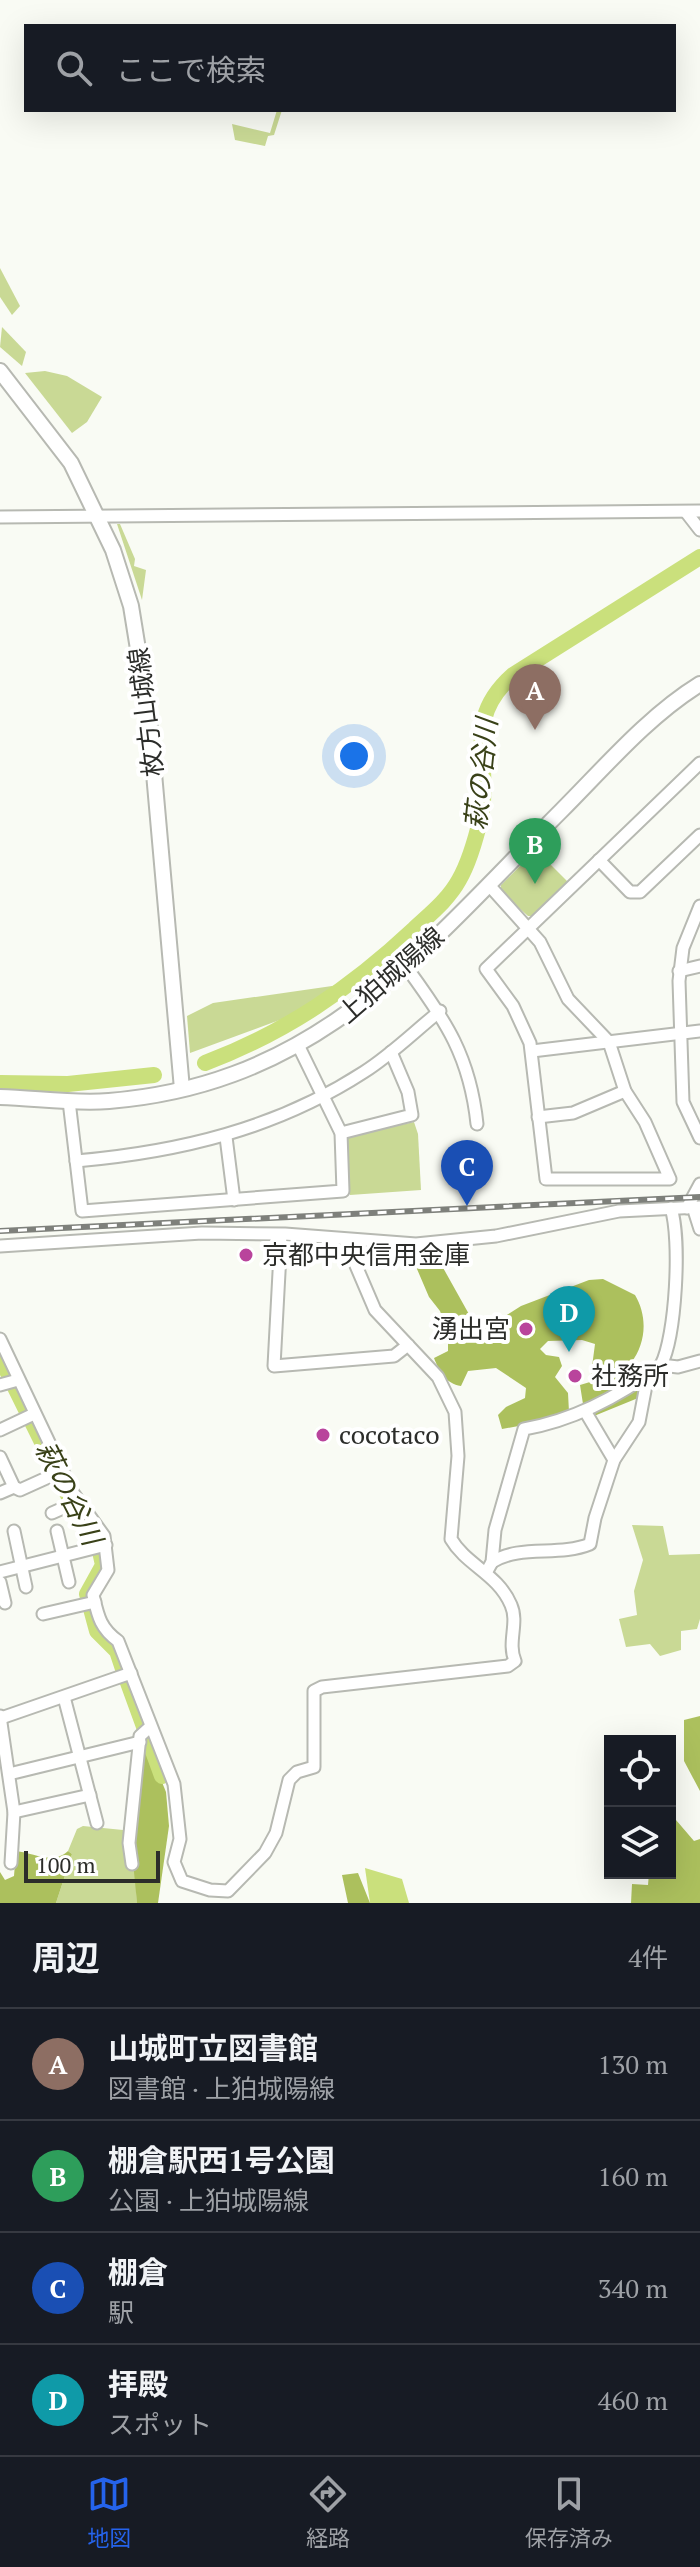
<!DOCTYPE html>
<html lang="ja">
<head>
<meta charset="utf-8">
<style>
	:root { --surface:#171b24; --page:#20242c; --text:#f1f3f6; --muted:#9ea1a6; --line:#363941; --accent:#2563eb }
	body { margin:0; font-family:"PT Serif","Noto Sans JP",serif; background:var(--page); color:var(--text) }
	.controls { position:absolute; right:24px; bottom:24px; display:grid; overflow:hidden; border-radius:0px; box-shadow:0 8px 32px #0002 }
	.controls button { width:72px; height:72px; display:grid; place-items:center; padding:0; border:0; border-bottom:2px solid var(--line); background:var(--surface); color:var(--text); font:40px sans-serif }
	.scale { position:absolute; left:24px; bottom:20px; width:136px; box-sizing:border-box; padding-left:8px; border:4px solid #2c2d2a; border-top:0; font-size:22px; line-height:28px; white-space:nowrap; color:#2c2d2a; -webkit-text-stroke:6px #fff; paint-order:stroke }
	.you { position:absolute; left:354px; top:756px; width:28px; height:28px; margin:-20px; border:6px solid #fff; border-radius:50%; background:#1a73e8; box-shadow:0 0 0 12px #1a73e833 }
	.badge { display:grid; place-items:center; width:52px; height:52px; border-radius:50%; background:var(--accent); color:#fff; font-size:26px; font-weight:700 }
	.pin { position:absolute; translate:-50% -66px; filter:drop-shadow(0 2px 4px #0008) }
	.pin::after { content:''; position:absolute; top:42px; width:28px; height:24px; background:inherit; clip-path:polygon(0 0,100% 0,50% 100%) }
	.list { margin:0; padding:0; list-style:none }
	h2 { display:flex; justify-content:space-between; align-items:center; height:104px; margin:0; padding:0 32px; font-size:34px }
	h2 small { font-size:26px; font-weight:400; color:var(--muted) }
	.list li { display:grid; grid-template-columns:52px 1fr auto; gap:24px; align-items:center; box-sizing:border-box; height:112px; padding:0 32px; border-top:2px solid var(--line) }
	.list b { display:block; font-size:30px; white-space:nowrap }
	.list p { margin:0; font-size:26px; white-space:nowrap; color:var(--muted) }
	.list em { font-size:26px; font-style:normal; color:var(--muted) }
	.icon { flex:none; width:44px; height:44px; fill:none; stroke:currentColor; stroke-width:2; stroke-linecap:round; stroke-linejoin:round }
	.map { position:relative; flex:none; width:700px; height:1903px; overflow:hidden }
	.search { position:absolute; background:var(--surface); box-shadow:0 8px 32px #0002; left:24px; right:24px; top:24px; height:88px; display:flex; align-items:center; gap:20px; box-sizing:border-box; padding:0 28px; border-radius:0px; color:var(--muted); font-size:30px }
	.sheet { height:552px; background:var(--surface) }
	nav { display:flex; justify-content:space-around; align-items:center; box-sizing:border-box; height:112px; border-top:2px solid var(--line); background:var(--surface); font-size:22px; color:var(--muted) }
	nav a { display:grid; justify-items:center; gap:4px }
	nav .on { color:var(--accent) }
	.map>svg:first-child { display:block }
	.green { fill:#c9d995 }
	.forest { fill:#acc05d }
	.water { fill:#cae07c }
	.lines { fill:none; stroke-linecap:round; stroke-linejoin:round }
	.river { stroke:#cae07c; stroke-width:16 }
	.minor-casing { stroke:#b7b9b2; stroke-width:15 }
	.major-casing { stroke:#b7b9b2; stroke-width:18 }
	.minor { stroke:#fff; stroke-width:11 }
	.major { stroke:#fff; stroke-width:14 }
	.rail-casing { stroke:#7e807b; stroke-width:6 }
	.rail { stroke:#fff; stroke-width:3; stroke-dasharray:9; stroke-linecap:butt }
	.poi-dot { fill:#b9449c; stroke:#fff; stroke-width:3 }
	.labels { text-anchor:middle; stroke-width:8; stroke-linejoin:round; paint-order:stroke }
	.street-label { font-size:26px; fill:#2c2d2a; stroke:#fff }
	.poi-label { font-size:26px; fill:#2c2d2a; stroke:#fff; text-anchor:start }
	.water-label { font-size:28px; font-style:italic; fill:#394118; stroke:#fff }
</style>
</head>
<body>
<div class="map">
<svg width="700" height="1903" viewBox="0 0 700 1903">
	<rect width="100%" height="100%" fill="#f9fbf4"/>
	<g class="green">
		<polygon points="277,110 282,110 274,135 268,136 265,146 235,140 232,124 270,133"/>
		<polygon points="0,268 20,306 12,315 0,297"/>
		<polygon points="2,327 26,352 22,366 0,347"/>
		<polygon points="45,371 67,376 102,397 87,422 72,433 25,373"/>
		<polygon points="117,524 120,524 135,559 134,566 146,570 142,600"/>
		<polygon points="536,850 569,883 533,916 528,916 501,892 501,885"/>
		<polygon points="332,986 336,991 285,1018 190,1053 187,1016 213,1003"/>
		<polygon points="414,1122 418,1134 421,1190 350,1195 345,1141 350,1136"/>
		<polygon points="632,1525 663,1526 669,1555 700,1554 700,1619 697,1629 681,1631 681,1650 660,1656 650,1644 626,1647 619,1619 637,1615 634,1591 643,1560"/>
		<polygon points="83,1826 133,1831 137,1903 56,1903 72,1854 68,1851 77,1829"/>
	</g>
	<g class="forest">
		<path d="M 432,1248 L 470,1316 L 482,1324 L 496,1322 L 521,1306 L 589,1280 L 603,1279 L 635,1295 C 648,1317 646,1343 631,1363 L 644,1383 L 643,1396 L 594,1416 L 583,1404 L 580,1385 L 590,1382 L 595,1344 L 582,1340 L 548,1341 L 540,1349 L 546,1355 L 559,1357 L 562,1366 L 555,1377 L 568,1393 L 569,1412 L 561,1418 L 502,1429 L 498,1415 L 506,1407 L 525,1398 L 526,1388 L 496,1368 L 468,1371 L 461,1386 C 446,1384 439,1371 434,1358 L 448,1351 L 448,1333 L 440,1311 L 429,1297 L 411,1255 Z"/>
		<polygon points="700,1716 700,1791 684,1761 684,1720"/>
		<polygon points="148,1748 166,1792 169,1826 158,1903 137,1903 131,1841 143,1750"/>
		<polygon points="670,1813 694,1841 700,1839 700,1903 631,1903 632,1884 648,1885 649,1873 670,1873"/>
		<path d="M 16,1851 C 34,1853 53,1865 68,1851 L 72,1854 L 56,1903 L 0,1903 L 0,1872 L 5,1880 L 14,1876 Z"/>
		<polygon points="358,1873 370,1903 348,1903 342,1875"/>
	</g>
	<polygon class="water" points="365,1868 402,1879 409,1903 370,1903"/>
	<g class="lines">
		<g class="river">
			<path d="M 205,1063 C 285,1033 351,988 414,929 C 430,914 448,900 459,880 C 470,861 476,838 481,817 C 492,760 461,721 513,675 L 700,557"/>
			<polyline points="0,1083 68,1084 154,1075"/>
			<polyline points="0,1357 71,1501 97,1538 103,1565 87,1594 97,1631 117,1651 123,1669"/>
			<polyline points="127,1680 162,1776"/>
		</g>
		<defs>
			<g id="minor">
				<polyline points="686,512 700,530"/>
				<polyline points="0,517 700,511"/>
				<polyline points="599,860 630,892 640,892 700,835"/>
				<polyline points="488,884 540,942 568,999 609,1042 625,1091 645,1122 670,1179 546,1179 530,1043 513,1006 486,969 700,763"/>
				<polyline points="700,906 683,948 679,981 683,1102 700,1138"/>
				<path d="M 407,968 C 446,1021 470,1057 477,1124"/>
				<polyline points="679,971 700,966"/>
				<polyline points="532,1051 700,1031"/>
				<polyline points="69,1101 82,1211 343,1191 341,1133 298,1045"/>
				<polyline points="538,1117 573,1113 625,1091"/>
				<polyline points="341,1133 412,1115 408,1092 391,1052"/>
				<polyline points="226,1137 234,1200"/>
				<path d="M 76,1161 C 179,1152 276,1129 364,1072 C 391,1055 415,1031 440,1011"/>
				<polyline points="693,1207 700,1229"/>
				<polyline points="687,1208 700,1184"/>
				<polyline points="281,1235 274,1366 394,1356 408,1345"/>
				<polyline points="0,1246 202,1233 285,1234 416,1244 496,1236 619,1211 700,1207"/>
				<path d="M 0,1339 L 73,1493 L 104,1536 L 108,1570 L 93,1595 C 98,1616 100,1628 118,1641 L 174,1784 L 180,1839 L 174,1862 L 182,1881 L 210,1890 L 228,1891 L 265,1853 L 276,1833 L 289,1780 L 297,1772 L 314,1767 L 314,1691 L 322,1687 L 508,1666 L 515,1661 C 507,1642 519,1623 511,1605 C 498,1574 466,1565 451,1539 L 458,1456 L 455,1412 L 438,1377 L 375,1310 L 345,1240"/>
				<polyline points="661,1365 678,1367 700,1361"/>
				<polyline points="0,1385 18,1380"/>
				<polyline points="585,1411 614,1460"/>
				<polyline points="0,1430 34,1414"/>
				<polyline points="0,1457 14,1487 20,1490 62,1471"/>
				<polyline points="0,1493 14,1487"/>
				<polyline points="52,1513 79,1501"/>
				<polyline points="14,1531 26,1587"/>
				<polyline points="57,1531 69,1582"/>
				<path d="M 492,1562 C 521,1544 558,1557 590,1544 L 595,1518 L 614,1460 L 639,1422 L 648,1375"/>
				<path d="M 487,1571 L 492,1562 L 495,1530 L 524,1429 C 575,1420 620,1396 661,1365 C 676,1336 681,1239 671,1208"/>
				<polyline points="0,1572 106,1545"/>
				<polyline points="0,1582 5,1603"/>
				<polyline points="43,1614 95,1602"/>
				<polyline points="64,1697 97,1823"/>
				<polyline points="0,1716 14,1812 11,1863"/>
				<polyline points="1,1718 131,1673"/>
				<polyline points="9,1774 140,1742"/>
				<polyline points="14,1812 90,1795"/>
				<polyline points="132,1864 129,1843 140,1736 150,1727"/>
			</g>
			<g id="major">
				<polyline points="0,371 71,463 113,550 131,606 149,717 182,1089"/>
				<path d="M 0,1097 C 36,1098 73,1104 109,1101 C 320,1084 423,949 561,811 C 604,768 648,716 700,684"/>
			</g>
		</defs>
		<use href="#minor" class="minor-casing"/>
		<use href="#major" class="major-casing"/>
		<use href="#minor" class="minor"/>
		<use href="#major" class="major"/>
		<defs>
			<polyline id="rail" points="0,1231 700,1197"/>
		</defs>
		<use href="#rail" class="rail-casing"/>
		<use href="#rail" class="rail"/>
	</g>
	<g class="poi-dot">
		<circle cx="246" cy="1255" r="8"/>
		<circle cx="526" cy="1329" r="8"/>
		<circle cx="575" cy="1376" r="8"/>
		<circle cx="323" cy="1435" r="8"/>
	</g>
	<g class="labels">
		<g class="street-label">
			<text transform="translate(146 712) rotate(-97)" y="9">枚方山城線</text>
			<text transform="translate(391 975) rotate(-41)" y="9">上狛城陽線</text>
		</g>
		<g class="poi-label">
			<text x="262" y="1264">京都中央信用金庫</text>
			<text x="510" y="1338" text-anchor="end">湧出宮</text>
			<text x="591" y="1385">社務所</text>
			<text x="339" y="1444">cocotaco</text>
		</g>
		<g class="water-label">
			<text transform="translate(481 774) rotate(-84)" y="10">萩の谷川</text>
			<text transform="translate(69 1493) rotate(63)" y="10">萩の谷川</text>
		</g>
	</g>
</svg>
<div class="controls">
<button><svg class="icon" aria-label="locate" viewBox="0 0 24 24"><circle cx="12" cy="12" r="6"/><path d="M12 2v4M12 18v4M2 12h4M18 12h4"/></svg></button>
<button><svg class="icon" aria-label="layers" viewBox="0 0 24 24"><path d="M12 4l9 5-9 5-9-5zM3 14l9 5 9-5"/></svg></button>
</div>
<div class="scale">100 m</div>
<div class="you"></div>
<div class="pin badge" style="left:535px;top:730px;background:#8d6e63">A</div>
<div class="pin badge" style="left:535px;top:884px;background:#2e9e5b">B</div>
<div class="pin badge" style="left:467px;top:1206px;background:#1a4fb4">C</div>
<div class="pin badge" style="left:569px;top:1352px;background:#0f9aa8">D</div>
<div class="search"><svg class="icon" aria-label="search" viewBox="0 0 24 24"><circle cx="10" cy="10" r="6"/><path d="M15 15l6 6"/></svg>ここで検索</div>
</div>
<section class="sheet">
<h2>周辺<small>4件</small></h2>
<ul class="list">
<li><span class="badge" style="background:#8d6e63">A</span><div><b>山城町立図書館</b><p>図書館 · 上狛城陽線</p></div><em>130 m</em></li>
<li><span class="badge" style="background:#2e9e5b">B</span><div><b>棚倉駅西1号公園</b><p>公園 · 上狛城陽線</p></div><em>160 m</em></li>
<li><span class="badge" style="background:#1a4fb4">C</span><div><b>棚倉</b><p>駅</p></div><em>340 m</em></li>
<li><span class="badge" style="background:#0f9aa8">D</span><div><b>拝殿</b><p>スポット</p></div><em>460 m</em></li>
</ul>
</section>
<nav>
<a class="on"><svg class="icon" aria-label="map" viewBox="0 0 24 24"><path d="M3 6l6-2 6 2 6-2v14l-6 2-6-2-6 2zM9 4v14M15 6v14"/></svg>地図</a>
<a><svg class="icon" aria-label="directions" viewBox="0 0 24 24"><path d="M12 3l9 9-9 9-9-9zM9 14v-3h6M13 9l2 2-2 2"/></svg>経路</a>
<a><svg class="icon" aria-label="saved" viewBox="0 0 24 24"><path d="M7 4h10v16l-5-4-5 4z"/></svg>保存済み</a>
</nav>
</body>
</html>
